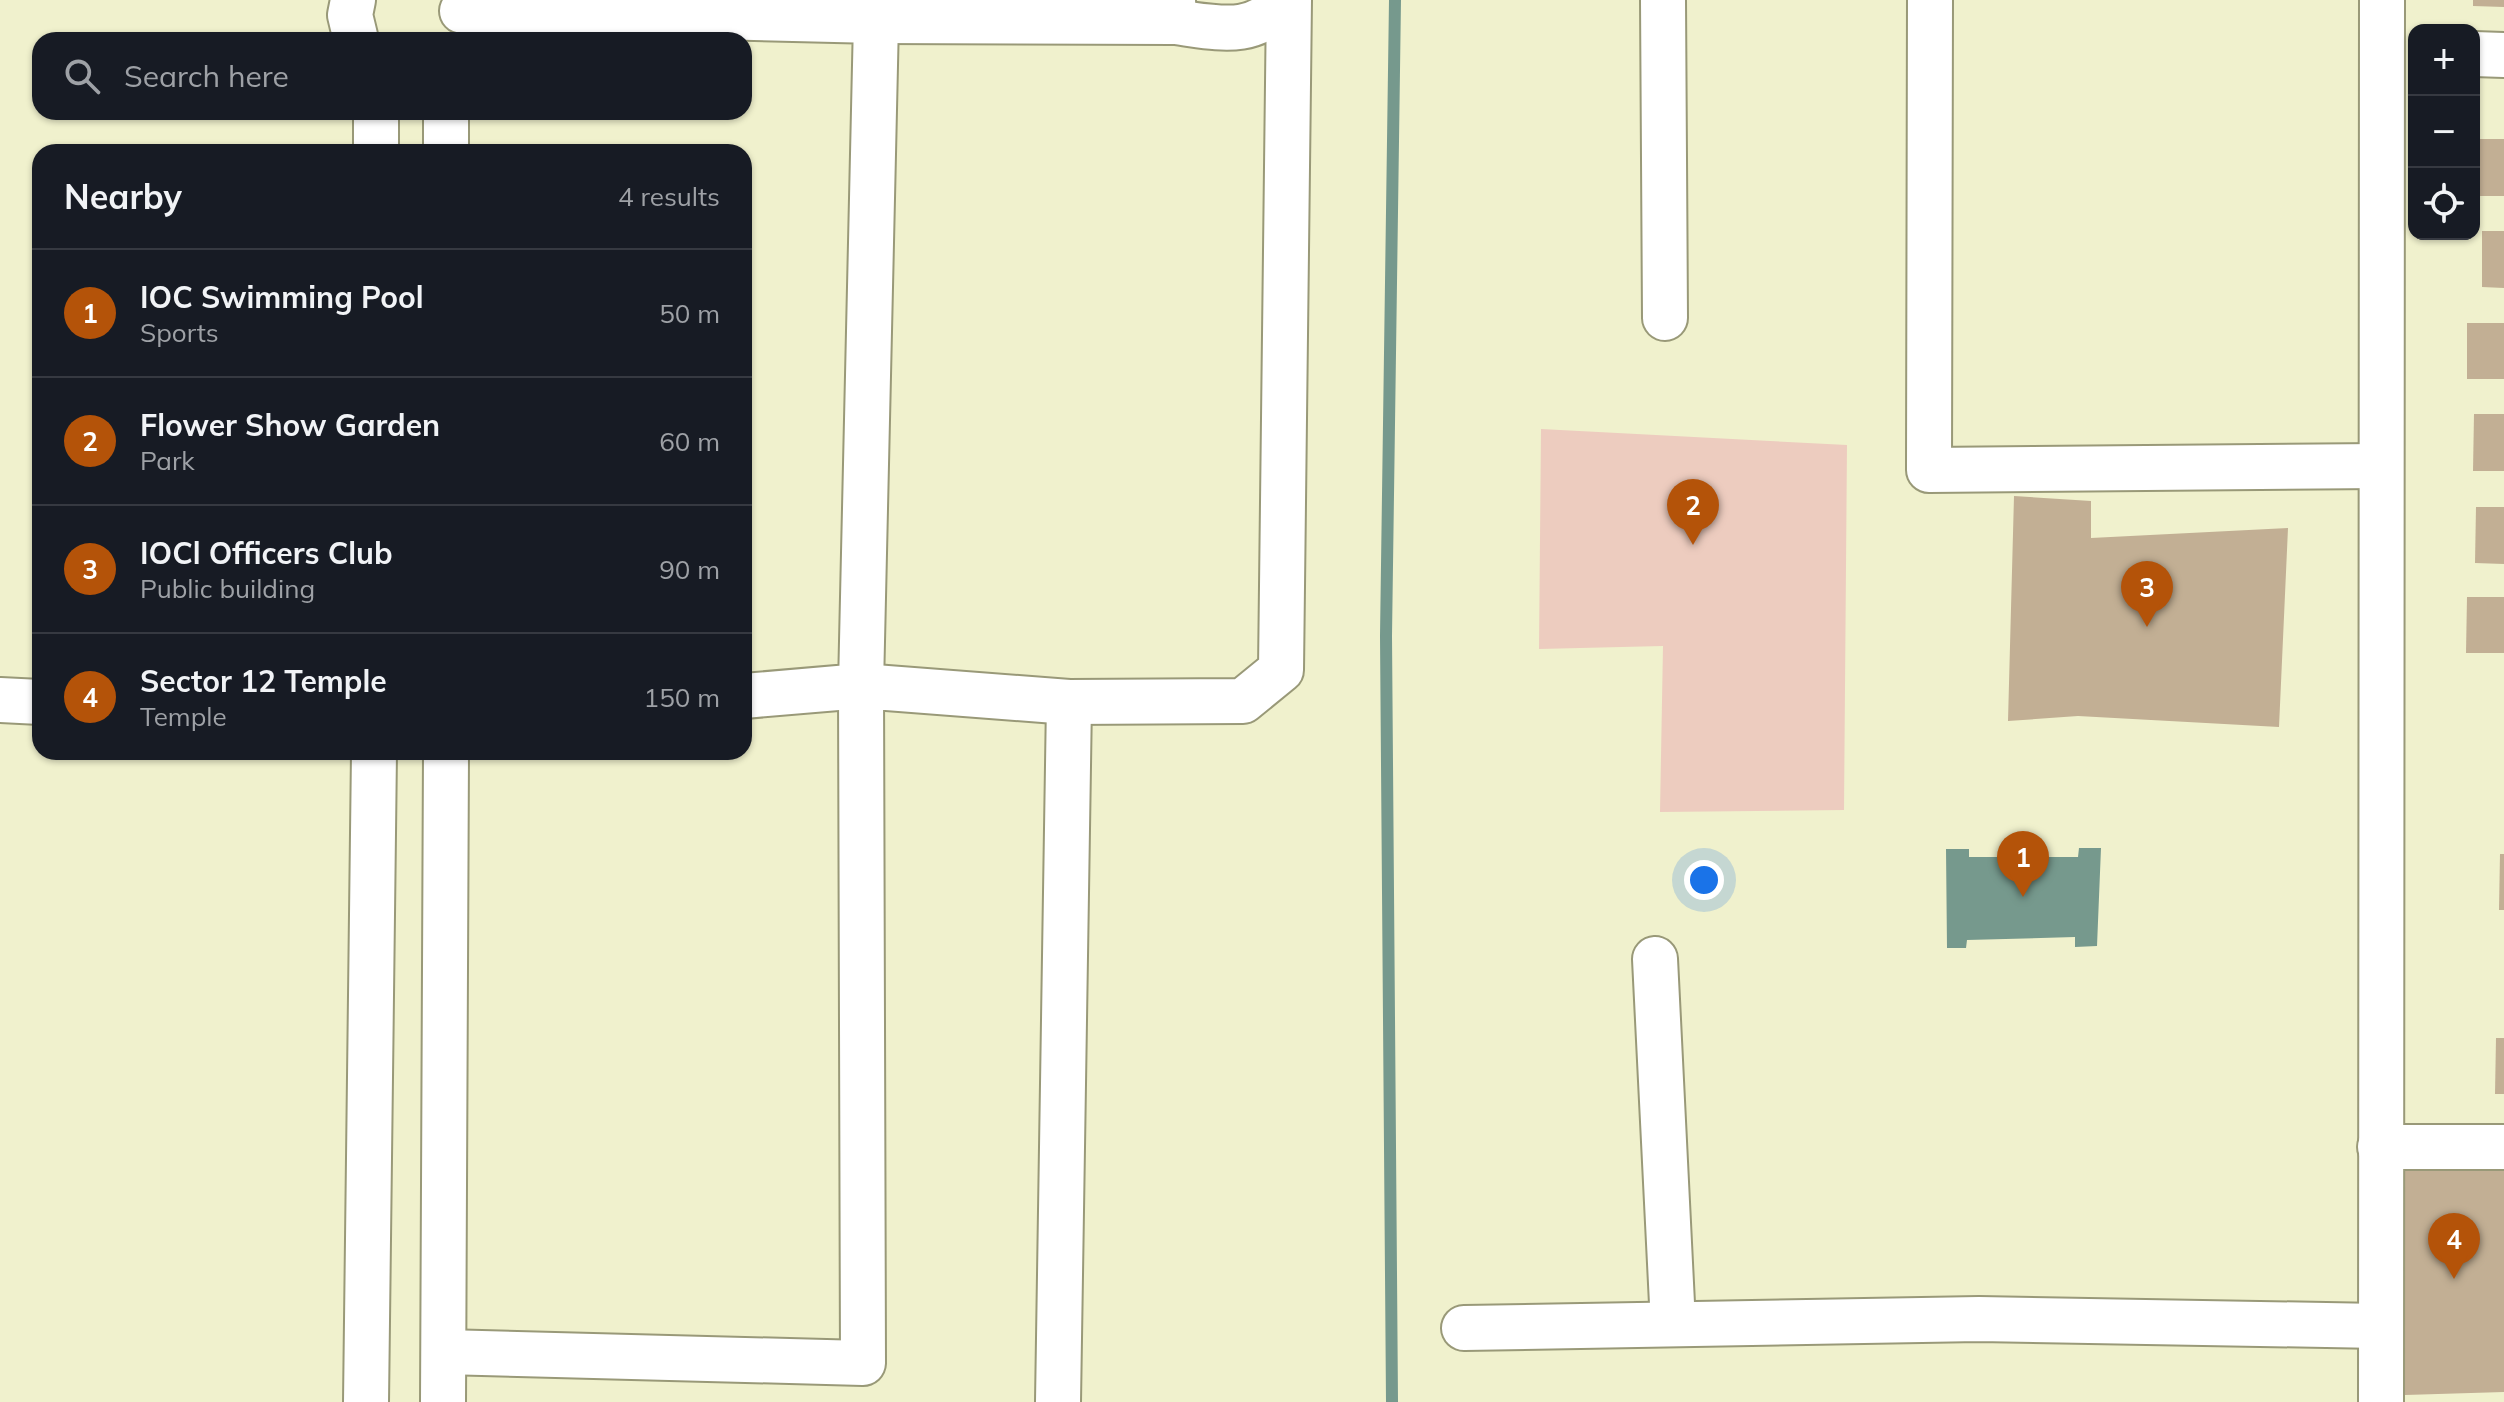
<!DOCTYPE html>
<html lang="en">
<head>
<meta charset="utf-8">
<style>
	:root { --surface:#171b24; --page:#242831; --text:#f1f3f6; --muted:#9ea1a6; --line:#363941; --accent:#b45309 }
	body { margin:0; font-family:Mulish,sans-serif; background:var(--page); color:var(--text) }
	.controls { position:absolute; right:24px; top:24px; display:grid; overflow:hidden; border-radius:16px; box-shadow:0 2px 6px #0004 }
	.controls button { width:72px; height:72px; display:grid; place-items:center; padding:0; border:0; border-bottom:2px solid var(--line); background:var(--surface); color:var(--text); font:40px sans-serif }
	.you { position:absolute; left:1704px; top:880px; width:28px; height:28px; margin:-20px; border:6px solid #fff; border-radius:50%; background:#1a73e8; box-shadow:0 0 0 12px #1a73e833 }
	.badge { display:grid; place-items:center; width:52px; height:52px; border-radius:50%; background:var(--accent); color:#fff; font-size:26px; font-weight:700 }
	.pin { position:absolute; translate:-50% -66px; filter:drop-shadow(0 2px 4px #0008) }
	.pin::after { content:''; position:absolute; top:42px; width:28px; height:24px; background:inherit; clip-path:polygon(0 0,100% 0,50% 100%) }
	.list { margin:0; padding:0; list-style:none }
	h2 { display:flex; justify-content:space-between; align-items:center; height:104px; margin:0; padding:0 32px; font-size:34px }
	h2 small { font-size:26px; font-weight:400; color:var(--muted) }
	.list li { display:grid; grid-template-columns:52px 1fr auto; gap:24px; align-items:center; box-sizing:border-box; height:128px; padding:0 32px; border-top:2px solid var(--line) }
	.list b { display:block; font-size:30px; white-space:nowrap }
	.list p { margin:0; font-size:26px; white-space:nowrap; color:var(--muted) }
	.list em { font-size:26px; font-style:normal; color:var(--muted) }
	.icon { flex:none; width:44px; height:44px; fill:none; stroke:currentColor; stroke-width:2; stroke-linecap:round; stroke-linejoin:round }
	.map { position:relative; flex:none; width:2504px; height:1402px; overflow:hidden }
	.search { position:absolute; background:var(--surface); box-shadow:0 2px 6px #0004; left:32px; top:32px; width:720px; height:88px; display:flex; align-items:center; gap:20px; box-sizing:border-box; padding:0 28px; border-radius:24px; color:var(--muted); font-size:30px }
	.panel { position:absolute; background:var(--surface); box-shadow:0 2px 6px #0004; left:32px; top:144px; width:720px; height:616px; border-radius:24px }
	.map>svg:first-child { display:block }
	.green { fill:#edccbf }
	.water { fill:#76998d }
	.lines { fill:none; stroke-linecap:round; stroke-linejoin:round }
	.stream { stroke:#76998d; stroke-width:12 }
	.building { fill:#c2af94 }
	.minor-casing { stroke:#999978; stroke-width:48 }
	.minor { stroke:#fff; stroke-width:44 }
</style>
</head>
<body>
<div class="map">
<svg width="2504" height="1402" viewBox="0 0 2504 1402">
	<rect width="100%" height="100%" fill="#f0f1cd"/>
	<polygon class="green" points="1541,429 1847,445 1844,810 1660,812 1663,646 1539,649"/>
	<polygon class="water" points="2079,848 2101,848 2097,946 2075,947 2075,937 1967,940 1966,948 1947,948 1946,849 1969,849 1969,857 2078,857"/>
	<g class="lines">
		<polyline class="stream" points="1392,1402 1386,636 1395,0"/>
	</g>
	<g class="building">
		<polygon points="2473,0 2504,0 2504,7 2473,6"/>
		<polygon points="2477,139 2504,139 2504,196 2476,196"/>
		<polygon points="2482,231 2504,231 2504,288 2482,287"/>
		<rect x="2467" y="323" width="37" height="56"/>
		<polygon points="2474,414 2504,414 2504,471 2473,471"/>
		<polygon points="2014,496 2091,501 2091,538 2288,528 2279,727 2078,716 2008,721"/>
		<polygon points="2476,507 2504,507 2504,564 2475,563"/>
		<polygon points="2467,597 2504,597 2504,653 2466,653"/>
		<polygon points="2500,854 2504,854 2504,910 2499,910"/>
		<polygon points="2496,1038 2504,1038 2504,1094 2495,1094"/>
		<polygon points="2404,1165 2504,1166 2504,1392 2405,1395"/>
	</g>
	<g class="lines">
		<defs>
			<g id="minor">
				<polyline points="353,0 350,15 356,40"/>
				<polyline points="1663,0 1665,318"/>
				<polyline points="1930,0 1929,470 2381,466"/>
				<polyline points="462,11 876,21 861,686 744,696"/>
				<polyline points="876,21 1174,22 1173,0"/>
				<path d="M 1174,22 C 1216,27 1255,39 1284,0"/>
				<polyline points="2474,54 2504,55"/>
				<polyline points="376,152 376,112"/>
				<polyline points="446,152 446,112"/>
				<polyline points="0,700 40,702"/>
				<polyline points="1655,959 1673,1324"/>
				<polyline points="2380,1147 2504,1147"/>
				<polyline points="1464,1328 1979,1319 2380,1326"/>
				<polyline points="444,1352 863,1363 861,686 1069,702 1243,701 1281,670 1289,0"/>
				<polyline points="366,1402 374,752"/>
				<polyline points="443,1402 446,752"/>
				<polyline points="1058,1402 1069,702"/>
				<polyline points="2381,1402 2382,0"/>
			</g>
		</defs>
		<use href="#minor" class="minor-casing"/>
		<use href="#minor" class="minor"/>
	</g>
</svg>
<div class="controls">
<button>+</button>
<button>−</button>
<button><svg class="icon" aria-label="locate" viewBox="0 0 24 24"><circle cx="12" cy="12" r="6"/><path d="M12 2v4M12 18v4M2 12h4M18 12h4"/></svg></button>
</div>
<div class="you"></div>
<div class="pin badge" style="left:2023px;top:897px">1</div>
<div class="pin badge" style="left:1693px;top:545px">2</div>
<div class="pin badge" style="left:2147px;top:627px">3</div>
<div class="pin badge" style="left:2454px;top:1279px">4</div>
<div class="search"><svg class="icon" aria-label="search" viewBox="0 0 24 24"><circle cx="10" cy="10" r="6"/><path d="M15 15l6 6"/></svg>Search here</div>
<section class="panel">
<h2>Nearby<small>4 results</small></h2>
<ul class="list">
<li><span class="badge">1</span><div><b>IOC Swimming Pool</b><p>Sports</p></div><em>50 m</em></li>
<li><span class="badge">2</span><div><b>Flower Show Garden</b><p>Park</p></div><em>60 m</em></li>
<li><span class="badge">3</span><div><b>IOCl Officers Club</b><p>Public building</p></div><em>90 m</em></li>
<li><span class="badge">4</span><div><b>Sector 12 Temple</b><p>Temple</p></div><em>150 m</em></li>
</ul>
</section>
</div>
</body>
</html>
